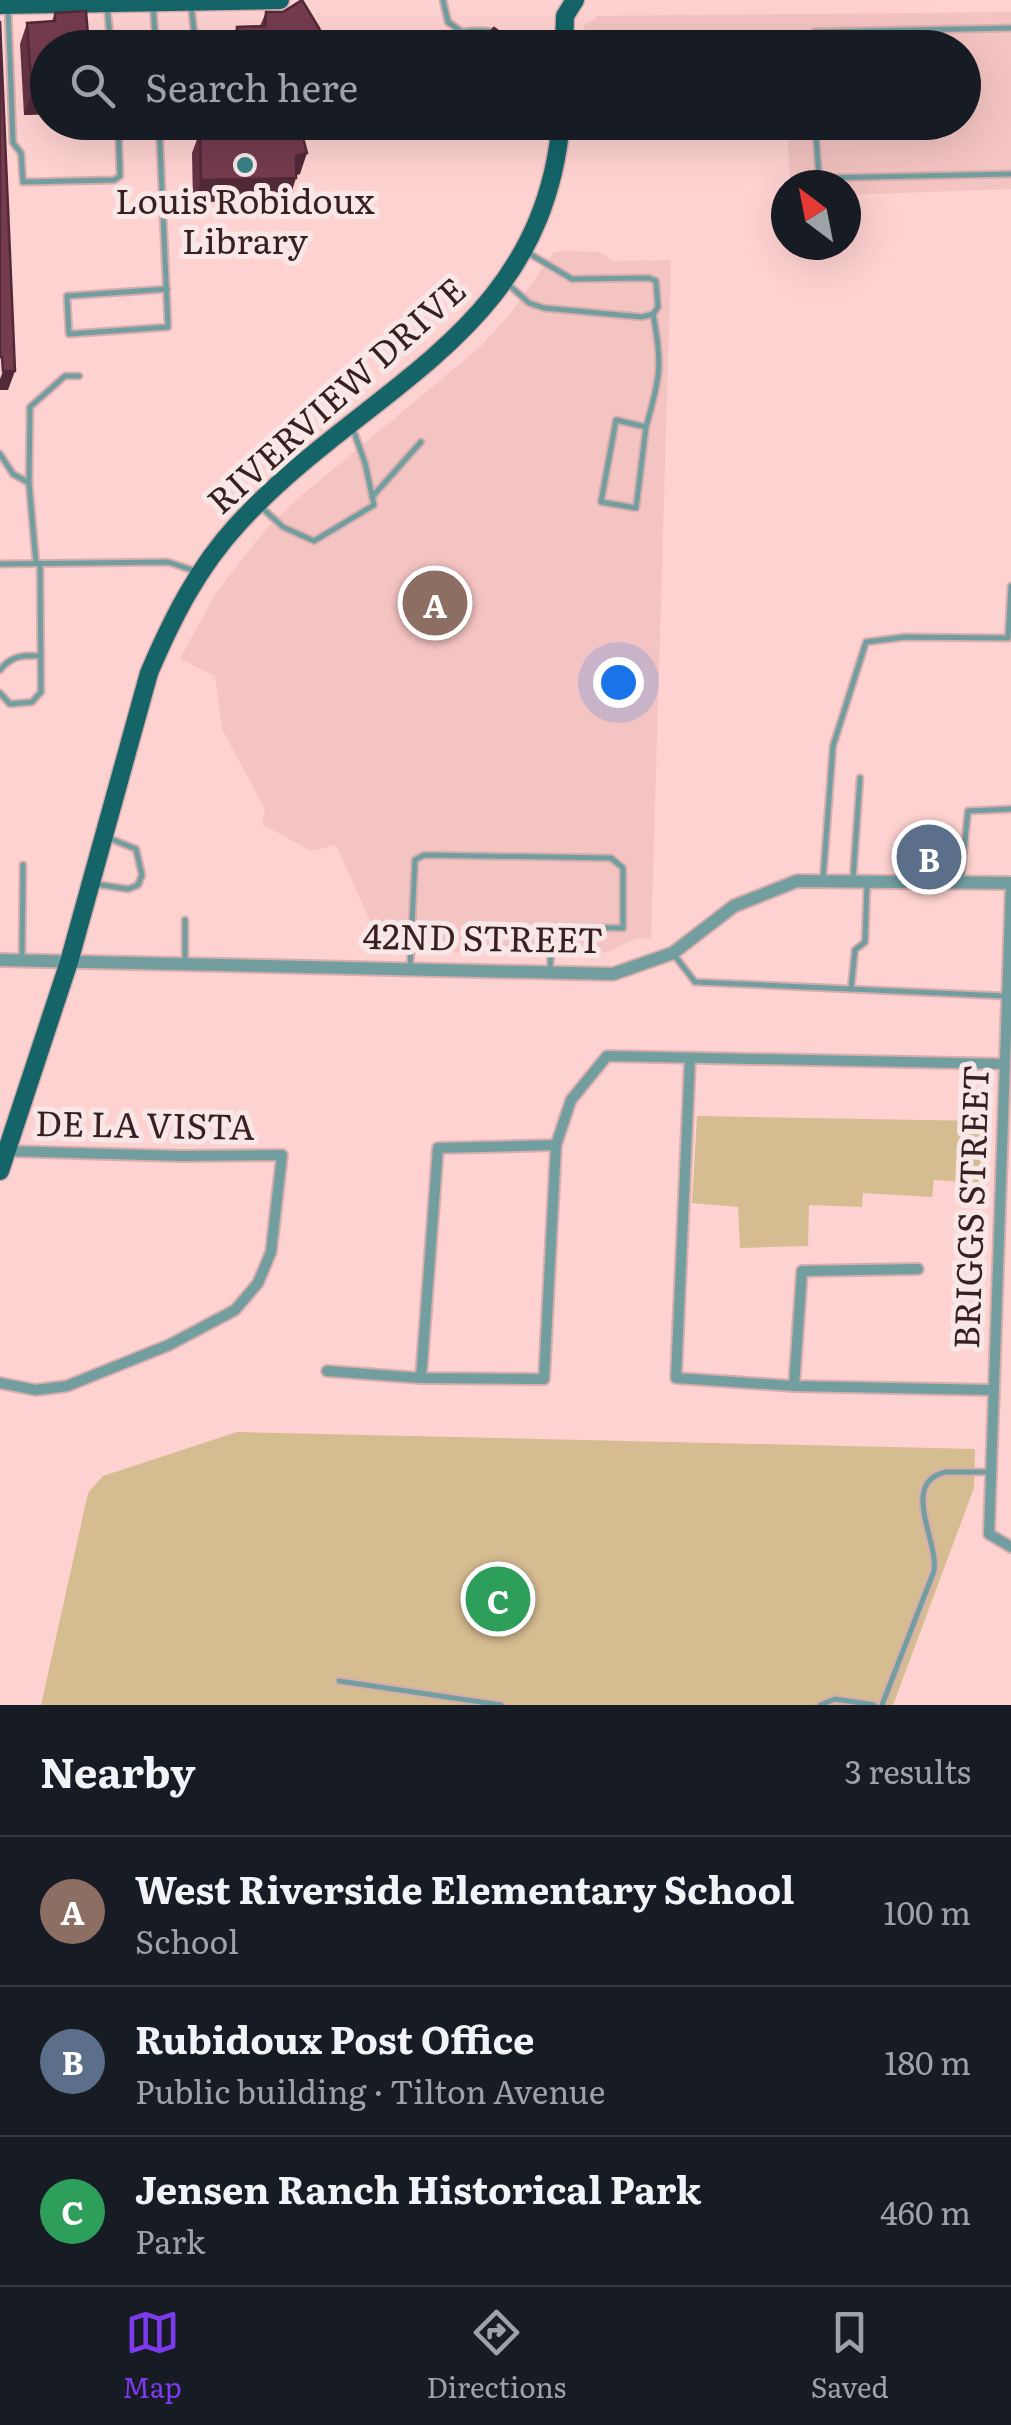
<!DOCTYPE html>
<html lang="en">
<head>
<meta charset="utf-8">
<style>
	:root { --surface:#171b24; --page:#20242c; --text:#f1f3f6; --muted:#9ea1a6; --line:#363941; --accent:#7c3aed }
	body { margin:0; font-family:Literata,serif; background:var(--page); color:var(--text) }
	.compass { position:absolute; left:771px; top:170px; width:90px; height:90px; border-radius:50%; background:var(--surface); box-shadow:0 10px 40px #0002; rotate:328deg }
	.you { position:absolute; left:618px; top:682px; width:35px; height:35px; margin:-25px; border:8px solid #fff; border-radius:50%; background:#1a73e8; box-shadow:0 0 0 15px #1a73e833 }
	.badge { display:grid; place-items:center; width:65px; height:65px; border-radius:50%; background:var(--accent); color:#fff; font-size:32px; font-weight:700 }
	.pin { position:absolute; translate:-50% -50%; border:5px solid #fff; box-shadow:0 2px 10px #0006 }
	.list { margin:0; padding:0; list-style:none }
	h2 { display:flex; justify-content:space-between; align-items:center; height:130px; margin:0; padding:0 40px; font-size:42px }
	h2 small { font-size:32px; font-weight:400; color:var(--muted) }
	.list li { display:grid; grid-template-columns:65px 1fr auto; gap:30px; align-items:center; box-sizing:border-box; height:150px; padding:0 40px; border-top:2px solid var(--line) }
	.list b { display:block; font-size:38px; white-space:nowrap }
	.list p { margin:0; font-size:32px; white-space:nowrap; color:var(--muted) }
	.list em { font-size:32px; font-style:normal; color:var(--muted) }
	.icon { flex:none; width:55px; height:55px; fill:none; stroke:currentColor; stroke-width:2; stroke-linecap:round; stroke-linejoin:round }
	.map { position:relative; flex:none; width:1011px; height:1705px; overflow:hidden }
	.search { position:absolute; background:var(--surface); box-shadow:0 10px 40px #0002; left:30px; right:30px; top:30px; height:110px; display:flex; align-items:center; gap:25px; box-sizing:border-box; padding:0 35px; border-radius:55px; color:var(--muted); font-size:38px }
	.sheet { height:580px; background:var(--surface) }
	nav { display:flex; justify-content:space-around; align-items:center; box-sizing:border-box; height:140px; border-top:2px solid var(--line); background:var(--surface); font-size:28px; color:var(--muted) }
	nav a { display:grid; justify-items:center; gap:5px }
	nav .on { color:var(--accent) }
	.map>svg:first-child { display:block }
	.built { fill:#f4c4c2 }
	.green { fill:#d5bc91 }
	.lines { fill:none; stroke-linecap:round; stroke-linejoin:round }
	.service-casing { stroke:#d7aead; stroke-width:9 }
	.minor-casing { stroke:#d7aead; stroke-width:14 }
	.tertiary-casing { stroke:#d7aead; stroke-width:16 }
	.primary-casing { stroke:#d7aead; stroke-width:21 }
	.service { stroke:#729ea0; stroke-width:5 }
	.minor { stroke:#729ea0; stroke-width:10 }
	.tertiary { stroke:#729ea0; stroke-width:12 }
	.primary { stroke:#146468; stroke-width:18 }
	.wall { fill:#653344 }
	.shaded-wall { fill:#522937 }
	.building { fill:#753b4f; stroke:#522937; stroke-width:2.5 }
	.poi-dot { fill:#398286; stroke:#f7e7e7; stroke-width:4 }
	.labels { text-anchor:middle; stroke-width:10; stroke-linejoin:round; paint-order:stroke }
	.poi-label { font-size:35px; fill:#391f1f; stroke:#f7e7e7 }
	.street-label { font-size:35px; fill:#391f1f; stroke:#f7e7e7 }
</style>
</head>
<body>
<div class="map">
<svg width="1011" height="1705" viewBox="0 0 1011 1705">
	<rect width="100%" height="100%" fill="#fed2d1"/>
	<g class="built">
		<polygon points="1011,12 1011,189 846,195 846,185 790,185 787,123 964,122 964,48 584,48 584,26 598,16"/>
		<polygon points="566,251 600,252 613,261 671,260 651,939 637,938 608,952 584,955 378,950 378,938 336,845 311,851 262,824 265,809 222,729 215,676 180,659 215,594 267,528 296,500 479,348 510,314 554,252"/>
	</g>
	<g class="green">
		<polygon points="697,1116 984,1121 983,1183 934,1180 932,1197 863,1193 862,1207 809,1205 808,1246 740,1248 738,1207 692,1203"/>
		<polygon points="237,1432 975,1449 974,1488 893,1705 41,1705 88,1493 103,1476"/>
	</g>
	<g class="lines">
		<defs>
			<g id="service">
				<path d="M 443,0 L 448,22 L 462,32 C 486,29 498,29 513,48"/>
				<polyline points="153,5 156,48"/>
				<polyline points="191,5 196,48"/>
				<polyline points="107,6 111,48"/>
				<polyline points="8,8 13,143 21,153 23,182 114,180 120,176 118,122"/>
				<polyline points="814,48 814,32 1011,28"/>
				<polyline points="159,122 168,327 69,334 67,296 167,289"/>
				<polyline points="815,122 819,178 1011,174"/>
				<polyline points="508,284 529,303 544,308 642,317 653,314 658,307 656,281 649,278 572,279 525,251"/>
				<path d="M 646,427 L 636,508 L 601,502 L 616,420 L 646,427 C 660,378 663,365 653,314"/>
				<polyline points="0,454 13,474 29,483 36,563"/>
				<polyline points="29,483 30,407 65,376 79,376"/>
				<polyline points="372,497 421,442"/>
				<polyline points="260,506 283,527 314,541 374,505 365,463 353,429"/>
				<polyline points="0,564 168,562 198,572"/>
				<path d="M 0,670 C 12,655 23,655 41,656"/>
				<polyline points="0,693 10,704 32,702 41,692 40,563"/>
				<polyline points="853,878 860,778"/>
				<polyline points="823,879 833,746 866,642 905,637 1008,638 1011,586"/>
				<polyline points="961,879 968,811 1011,809"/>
				<polyline points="95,884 128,889 138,885 142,875 136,849 106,837"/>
				<polyline points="675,956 695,982 1005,996"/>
				<polyline points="22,958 23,865"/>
				<polyline points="185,962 185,920"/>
				<polyline points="410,968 415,860 424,855 611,858 623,868 623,928 552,927 550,970"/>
				<polyline points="851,989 855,950 865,942 867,884"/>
				<polyline points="339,1681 501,1705"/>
				<polyline points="820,1705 835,1699 874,1705"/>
				<path d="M 882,1705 L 934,1571 C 939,1542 899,1482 946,1472 L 991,1472"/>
			</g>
			<g id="minor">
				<polyline points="1011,883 989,1534 1011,1547"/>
				<polyline points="690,1059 676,1378 794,1386 992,1390"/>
				<polyline points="327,1371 421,1378 544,1379 556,1145 571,1100 607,1056 1005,1064"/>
				<polyline points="421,1378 438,1148 556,1145"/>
				<polyline points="0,1383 36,1390 67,1386 169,1345 235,1310 258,1283 271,1252 282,1155 181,1156 7,1151"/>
				<polyline points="794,1386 802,1271 918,1269"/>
			</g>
			<polyline id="tertiary" points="0,960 613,974 673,953 734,906 797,881 1011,883"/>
			<g id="primary">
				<polyline points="0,5 280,0"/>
				<polyline points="564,48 565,16 575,0"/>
				<path d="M 0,1171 L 69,962 L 149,673 C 172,619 198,567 238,524 C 364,386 542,336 561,122"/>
			</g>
		</defs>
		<use href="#service" class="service-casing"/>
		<use href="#minor" class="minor-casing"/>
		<use href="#tertiary" class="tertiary-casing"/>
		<use href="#primary" class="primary-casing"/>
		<use href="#service" class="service"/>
		<use href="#minor" class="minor"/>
		<use href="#tertiary" class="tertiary"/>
		<use href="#primary" class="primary"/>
	</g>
	<g class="wall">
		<polygon points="266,12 327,48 230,48 237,27 260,26"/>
		<polygon points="55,13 89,48 48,48 48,114 24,115 20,44 27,23 52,21"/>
		<polygon points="230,122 324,122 303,136 300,174 296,175 289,200 193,202 192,153 200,131 230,131"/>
	</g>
	<g class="shaded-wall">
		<polygon points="48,93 48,114 24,115 32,94"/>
		<polygon points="278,122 300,122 297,131 275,133"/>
		<polygon points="305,122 324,122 300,138"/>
		<polygon points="307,153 300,174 288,178 296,156"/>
		<polygon points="296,178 289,200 193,202 201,180"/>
		<polygon points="3,371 15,371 8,390 0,390 0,379"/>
	</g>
	<g class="building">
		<polygon points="302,0 319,28 327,48 236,48 237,27 265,26 266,12 283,12"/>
		<polygon points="86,11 89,48 48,48 48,93 32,94 27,23 55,21 55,13"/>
		<polygon points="0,21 15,371 3,371 2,357 0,357"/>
		<polygon points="494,28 517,44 517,48 475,48"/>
		<polygon points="239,122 286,122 289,134 301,130 307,153 296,156 296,178 201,180 200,131 239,131"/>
	</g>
	<circle class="poi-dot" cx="245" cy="165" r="10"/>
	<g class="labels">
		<g class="poi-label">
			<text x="245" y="214">Louis Robidoux<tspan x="245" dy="40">Library</tspan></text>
		</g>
		<g class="street-label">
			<text transform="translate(337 396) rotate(-42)" y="12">RIVERVIEW DRIVE</text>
			<text transform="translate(483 939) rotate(1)" y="12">42ND STREET</text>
			<text transform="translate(145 1126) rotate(1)" y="12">DE LA VISTA</text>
			<text transform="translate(972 1207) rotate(-88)" y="12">BRIGGS STREET</text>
		</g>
	</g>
</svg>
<svg class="compass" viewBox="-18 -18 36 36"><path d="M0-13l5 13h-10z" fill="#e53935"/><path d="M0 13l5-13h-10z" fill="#9ea1a6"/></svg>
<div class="you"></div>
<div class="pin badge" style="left:435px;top:603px;background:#8d6e63">A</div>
<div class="pin badge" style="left:929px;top:857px;background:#5c6f8a">B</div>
<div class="pin badge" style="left:498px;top:1599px;background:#2e9e5b">C</div>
<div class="search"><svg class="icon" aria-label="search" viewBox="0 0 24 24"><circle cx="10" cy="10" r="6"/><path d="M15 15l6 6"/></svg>Search here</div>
</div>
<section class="sheet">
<h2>Nearby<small>3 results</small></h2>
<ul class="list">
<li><span class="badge" style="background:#8d6e63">A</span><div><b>West Riverside Elementary School</b><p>School</p></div><em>100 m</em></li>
<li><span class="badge" style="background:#5c6f8a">B</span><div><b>Rubidoux Post Office</b><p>Public building · Tilton Avenue</p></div><em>180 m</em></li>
<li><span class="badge" style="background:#2e9e5b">C</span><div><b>Jensen Ranch Historical Park</b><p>Park</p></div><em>460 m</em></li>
</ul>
</section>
<nav>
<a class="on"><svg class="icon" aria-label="map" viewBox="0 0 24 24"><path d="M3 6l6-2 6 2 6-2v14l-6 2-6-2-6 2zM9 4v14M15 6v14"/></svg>Map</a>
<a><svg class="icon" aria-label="directions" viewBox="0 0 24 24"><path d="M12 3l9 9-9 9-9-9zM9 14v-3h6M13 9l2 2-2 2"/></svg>Directions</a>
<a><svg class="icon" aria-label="saved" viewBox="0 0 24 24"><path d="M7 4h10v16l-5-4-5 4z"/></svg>Saved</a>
</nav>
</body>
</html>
